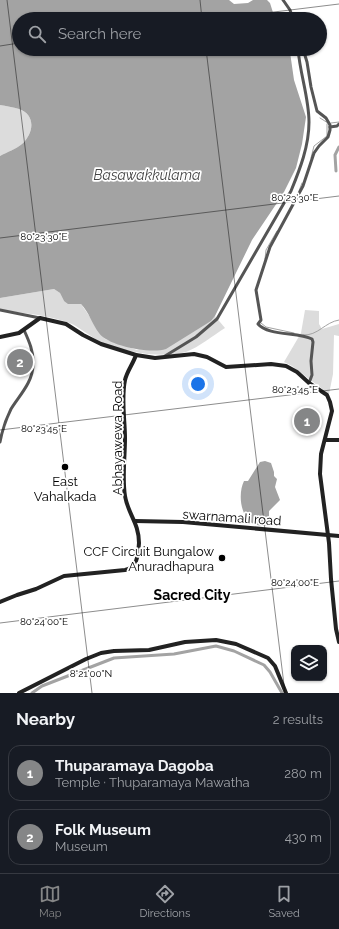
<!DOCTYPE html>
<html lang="en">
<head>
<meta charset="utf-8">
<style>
	:root { --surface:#171b24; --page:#242831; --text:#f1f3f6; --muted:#9ea1a6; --line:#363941; --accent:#858687 }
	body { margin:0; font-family:Raleway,sans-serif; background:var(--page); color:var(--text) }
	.controls { position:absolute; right:12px; bottom:12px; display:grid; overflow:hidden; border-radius:8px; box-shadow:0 1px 3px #0004 }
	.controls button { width:36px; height:36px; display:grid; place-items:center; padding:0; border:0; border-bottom:1px solid var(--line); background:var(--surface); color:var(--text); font:20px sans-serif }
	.you { position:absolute; left:198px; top:384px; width:14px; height:14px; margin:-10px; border:3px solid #fff; border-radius:50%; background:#1a73e8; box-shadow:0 0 0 6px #1a73e833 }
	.badge { display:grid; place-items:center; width:26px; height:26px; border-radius:50%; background:var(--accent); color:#fff; font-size:13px; font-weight:700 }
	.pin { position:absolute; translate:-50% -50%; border:2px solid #fff; box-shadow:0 1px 4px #0006 }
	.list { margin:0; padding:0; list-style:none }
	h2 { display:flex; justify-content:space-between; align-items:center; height:52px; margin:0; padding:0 16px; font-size:17px }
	h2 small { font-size:13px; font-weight:400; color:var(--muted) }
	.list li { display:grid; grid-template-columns:26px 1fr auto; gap:12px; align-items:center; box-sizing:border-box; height:56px; margin:0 8px 8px; padding:0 8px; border:1px solid var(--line); border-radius:12px }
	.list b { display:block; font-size:15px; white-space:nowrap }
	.list p { margin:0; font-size:13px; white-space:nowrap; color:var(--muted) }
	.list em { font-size:13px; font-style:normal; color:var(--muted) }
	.icon { flex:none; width:22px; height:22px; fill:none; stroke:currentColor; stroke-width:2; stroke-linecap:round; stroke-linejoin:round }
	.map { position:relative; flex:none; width:339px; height:693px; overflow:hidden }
	.search { position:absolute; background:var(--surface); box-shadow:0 1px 3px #0004; left:12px; right:12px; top:12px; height:44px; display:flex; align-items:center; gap:10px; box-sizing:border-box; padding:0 14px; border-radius:22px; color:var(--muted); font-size:15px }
	.sheet { height:180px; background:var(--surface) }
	nav { display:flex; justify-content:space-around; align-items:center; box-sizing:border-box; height:56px; border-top:1px solid var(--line); background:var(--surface); font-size:11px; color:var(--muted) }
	nav a { display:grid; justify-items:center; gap:2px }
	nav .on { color:var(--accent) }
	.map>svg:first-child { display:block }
	.green { fill:#dcdcdc }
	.water { fill:#a3a3a3 }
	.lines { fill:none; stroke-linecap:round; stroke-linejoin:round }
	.stream { stroke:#a3a3a3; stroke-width:1 }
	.canal { stroke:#a3a3a3; stroke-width:3 }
	.street { stroke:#555; stroke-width:3 }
	.secondary { stroke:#222; stroke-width:4 }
	.ticks { fill:none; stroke:#000; stroke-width:1; stroke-opacity:0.45 }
	.poi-dot { fill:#000; stroke:#fff; stroke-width:1.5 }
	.labels { text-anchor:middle; stroke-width:3.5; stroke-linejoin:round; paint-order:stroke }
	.street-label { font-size:13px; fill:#000; stroke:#fff }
	.poi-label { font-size:13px; fill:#000; stroke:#fff }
	.water-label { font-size:14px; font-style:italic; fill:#444; stroke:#fff }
	.neighbourhood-label { font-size:14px; font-weight:bold; fill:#000; stroke:#fff }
	.ticks-label { font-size:10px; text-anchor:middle; fill:#000; stroke:#fff; stroke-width:3.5; stroke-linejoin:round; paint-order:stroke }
</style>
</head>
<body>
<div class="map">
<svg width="339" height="693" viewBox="0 0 339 693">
	<rect width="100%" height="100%" fill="#fff"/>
	<g class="green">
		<path d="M 0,105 C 6,106 13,107 19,109 C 36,115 34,133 22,144 C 16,149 7,152 0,156 Z"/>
		<path d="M 54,289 L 60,293 L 64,301 L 81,304 L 105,339 L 137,350 L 211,321 L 215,316 L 225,328 C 214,335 199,347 186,352 C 163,359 125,352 103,343 C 92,338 82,329 72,324 C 50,315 23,313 0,310 L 0,298 Z"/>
		<polygon points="305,310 319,311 319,324 322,329 339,324 339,336 334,335 333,374 329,394 292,366 284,362 301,333"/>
	</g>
	<g class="water">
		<path d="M 0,0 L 229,0 L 234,4 L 248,3 L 253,0 L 267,0 L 270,3 L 275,19 L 19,19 L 19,49 L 288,49 L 290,52 L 294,80 L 306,117 L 302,144 L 296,168 L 283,194 L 252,240 L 215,316 L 211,321 L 166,349 C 150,354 108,346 99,333 C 92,324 89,312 81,304 L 68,304 L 64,301 L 60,293 L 54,289 L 0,298 L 0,156 C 7,152 16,149 22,144 C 34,133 36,115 19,109 C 13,107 6,106 0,105 Z"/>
		<path d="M 265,461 L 271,463 L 274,472 L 274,476 L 277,479 L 275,487 L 280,500 L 269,511 L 269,517 L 273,520 L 271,525 C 264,526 257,526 252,523 C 240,515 238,493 244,481 L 248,481 L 260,462 Z"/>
	</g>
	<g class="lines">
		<g class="stream">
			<polyline points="320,118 328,123"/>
			<polyline points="331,123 339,122"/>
			<polyline points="311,158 314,146 327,136 327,124"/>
			<polyline points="299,191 302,183"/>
			<polyline points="265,259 266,250 277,231"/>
			<polyline points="261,323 266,327 294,333"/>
			<path d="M 303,335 C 318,336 325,322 339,320"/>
		</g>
		<g class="canal">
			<polyline points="336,171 335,155 339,147"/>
			<polyline points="32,693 42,686 114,658 174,654 216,646 234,651 264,665 270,672 282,693"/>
		</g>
		<g class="street">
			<polyline points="283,0 290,10 293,19"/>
			<path d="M 303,49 L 307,62 L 311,87 L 317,111 L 326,118 L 330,125 L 330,130 L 328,137 L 319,146 L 314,153 L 303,186 L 270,247 L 256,290 L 261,320 L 258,324 C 268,336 298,332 312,339 L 313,342 L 311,361 L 312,375 L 309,383"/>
			<polyline points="330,127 337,126 339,124"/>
			<polyline points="0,310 40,318"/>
			<path d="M 165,356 L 196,337 L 217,319 L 291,191 C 300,169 309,146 309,122 C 309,98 300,74 298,49"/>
			<path d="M 0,442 C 2,431 6,419 11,409 C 19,396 33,382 33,365 C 34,352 29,341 24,330"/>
		</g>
		<g class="secondary">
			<polyline points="0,337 19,333 40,318 66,324 83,335 101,344 136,355 155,358 194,354 207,357 226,367 271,364 286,366 297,372 309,383 327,395 330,402 332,411 321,454 320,474 329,543 331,579 336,629 339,642"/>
			<polyline points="325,440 339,440"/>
			<polyline points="135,521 183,522 339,536"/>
			<path d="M 0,602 L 17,595 L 36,589 L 64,576 L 125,570 C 138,567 138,554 139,543 C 139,523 128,514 125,496 C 122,478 125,457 125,438 C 125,420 121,399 125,380 C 127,371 133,364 136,355"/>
			<polyline points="19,693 86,659 101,653 114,651 149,650 185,642 216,640 236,644 268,658 275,666 286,693"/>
		</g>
	</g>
	<path class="ticks" d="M 7,0 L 92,693M 200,0 L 202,19M 217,19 L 339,4M 0,46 L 19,43M 206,49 L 285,693M 0,238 L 339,196M 0,430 L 339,389M 0,623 L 339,581"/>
	<g class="poi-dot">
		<circle cx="65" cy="467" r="4"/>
		<circle cx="222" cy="558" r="4"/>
	</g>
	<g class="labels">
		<g class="street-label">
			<text transform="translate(117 438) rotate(-90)" y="5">Abhayawewa Road</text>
			<text transform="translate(232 517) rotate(4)" y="5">swarnamali road</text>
		</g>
		<g class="poi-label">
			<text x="65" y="486">East<tspan x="65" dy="15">Vahalkada</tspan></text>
			<text x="214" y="556" text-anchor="end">CCF Circuit Bungalow<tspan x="214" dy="15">Anuradhapura</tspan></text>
		</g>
		<g class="water-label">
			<text x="147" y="180">Basawakkulama</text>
		</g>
		<g class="neighbourhood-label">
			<text x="192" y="600">Sacred City</text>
		</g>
	</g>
	<g class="ticks-label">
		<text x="295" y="201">80°23'30"E</text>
		<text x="44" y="240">80°23'30"E</text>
		<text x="295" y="393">80°23'45"E</text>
		<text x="44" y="432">80°23'45"E</text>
		<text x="295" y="586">80°24'00"E</text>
		<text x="44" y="625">80°24'00"E</text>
		<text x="91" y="677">8°21'00"N</text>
	</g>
</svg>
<div class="controls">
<button><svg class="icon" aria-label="layers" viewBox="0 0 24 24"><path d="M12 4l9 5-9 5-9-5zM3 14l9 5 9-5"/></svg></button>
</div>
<div class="you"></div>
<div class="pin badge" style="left:307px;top:421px">1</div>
<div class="pin badge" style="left:20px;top:362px">2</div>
<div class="search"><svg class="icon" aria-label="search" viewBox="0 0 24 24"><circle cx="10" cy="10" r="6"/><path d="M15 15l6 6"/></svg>Search here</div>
</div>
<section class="sheet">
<h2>Nearby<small>2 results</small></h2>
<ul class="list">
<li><span class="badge">1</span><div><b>Thuparamaya Dagoba</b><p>Temple · Thuparamaya Mawatha</p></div><em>280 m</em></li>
<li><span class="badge">2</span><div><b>Folk Museum</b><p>Museum</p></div><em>430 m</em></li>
</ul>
</section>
<nav>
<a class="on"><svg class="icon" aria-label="map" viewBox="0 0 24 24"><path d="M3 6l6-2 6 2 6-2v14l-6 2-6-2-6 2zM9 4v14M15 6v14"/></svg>Map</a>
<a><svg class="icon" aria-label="directions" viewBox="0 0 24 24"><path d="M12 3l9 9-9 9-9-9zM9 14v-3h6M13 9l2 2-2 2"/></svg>Directions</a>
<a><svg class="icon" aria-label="saved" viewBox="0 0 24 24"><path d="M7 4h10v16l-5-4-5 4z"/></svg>Saved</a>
</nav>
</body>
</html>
